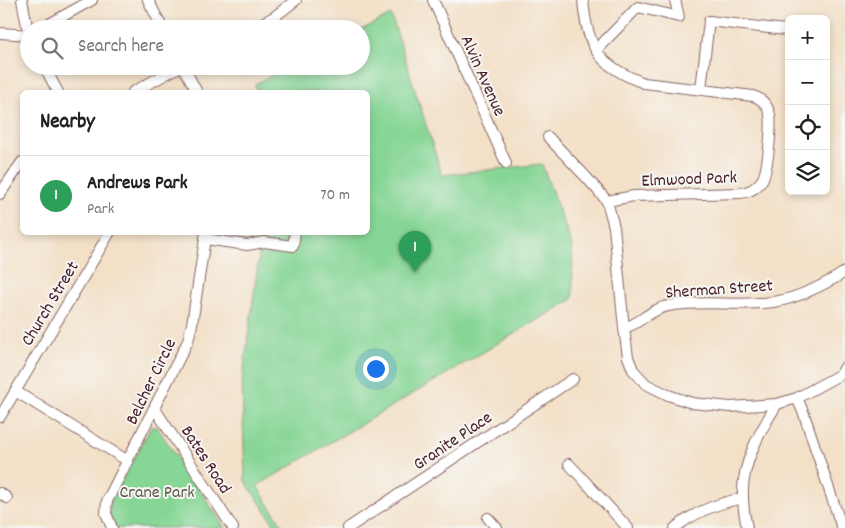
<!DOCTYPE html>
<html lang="en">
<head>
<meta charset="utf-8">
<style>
	:root { --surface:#fff; --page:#f2f2f2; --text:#202124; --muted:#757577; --line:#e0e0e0; --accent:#1f6fb2 }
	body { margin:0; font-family:Dekko,sans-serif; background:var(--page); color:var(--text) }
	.controls { position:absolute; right:15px; top:15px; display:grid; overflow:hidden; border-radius:8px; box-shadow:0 2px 8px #0003 }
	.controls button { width:45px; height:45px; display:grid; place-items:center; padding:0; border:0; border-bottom:1px solid var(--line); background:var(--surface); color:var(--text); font:25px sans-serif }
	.you { position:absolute; left:375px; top:368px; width:18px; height:18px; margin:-12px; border:4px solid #fff; border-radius:50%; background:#1a73e8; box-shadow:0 0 0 8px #1a73e833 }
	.badge { display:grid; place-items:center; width:32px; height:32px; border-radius:50%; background:var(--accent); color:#fff; font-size:16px; font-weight:700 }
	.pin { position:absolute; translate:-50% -41px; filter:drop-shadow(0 1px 2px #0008) }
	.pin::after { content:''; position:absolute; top:26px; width:18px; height:15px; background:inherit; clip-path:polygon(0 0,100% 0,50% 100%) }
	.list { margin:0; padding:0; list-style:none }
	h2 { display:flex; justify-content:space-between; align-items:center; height:65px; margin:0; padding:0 20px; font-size:21px }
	h2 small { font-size:16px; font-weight:400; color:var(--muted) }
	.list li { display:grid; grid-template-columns:32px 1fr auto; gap:15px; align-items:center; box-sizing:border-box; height:80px; padding:0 20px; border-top:1px solid var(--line) }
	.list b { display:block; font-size:19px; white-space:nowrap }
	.list p { margin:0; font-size:16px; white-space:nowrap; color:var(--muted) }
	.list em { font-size:16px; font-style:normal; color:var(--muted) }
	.icon { flex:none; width:28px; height:28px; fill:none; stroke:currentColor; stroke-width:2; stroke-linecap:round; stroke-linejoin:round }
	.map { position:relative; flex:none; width:845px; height:528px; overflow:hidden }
	.search { position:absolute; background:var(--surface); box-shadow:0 2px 8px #0003; left:20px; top:20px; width:350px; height:55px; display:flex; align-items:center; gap:12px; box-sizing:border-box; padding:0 18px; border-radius:28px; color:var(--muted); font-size:19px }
	.panel { position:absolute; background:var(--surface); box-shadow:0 2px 8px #0003; left:20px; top:90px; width:350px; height:145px; border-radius:8px }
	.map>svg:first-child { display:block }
	.green { fill:#87d696; stroke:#687a60 }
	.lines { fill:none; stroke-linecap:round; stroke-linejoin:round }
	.minor-casing { stroke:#856362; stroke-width:12 }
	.minor { stroke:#fff; stroke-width:10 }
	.labels { text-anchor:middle; stroke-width:4; stroke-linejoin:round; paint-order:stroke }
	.street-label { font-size:18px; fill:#4a1f2b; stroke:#f6f6f2 }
	.park-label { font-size:18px; fill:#5c564b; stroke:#f6f6f2 }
</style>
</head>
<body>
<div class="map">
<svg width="845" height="528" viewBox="0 0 845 528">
	<rect width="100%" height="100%" fill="#f6f6f2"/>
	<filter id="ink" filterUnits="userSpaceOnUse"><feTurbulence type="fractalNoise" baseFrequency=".02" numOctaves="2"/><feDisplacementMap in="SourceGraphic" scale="10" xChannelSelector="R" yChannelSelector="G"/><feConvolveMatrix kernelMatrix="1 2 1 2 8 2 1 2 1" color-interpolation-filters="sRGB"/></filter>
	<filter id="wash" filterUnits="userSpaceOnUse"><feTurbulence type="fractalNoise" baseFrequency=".0096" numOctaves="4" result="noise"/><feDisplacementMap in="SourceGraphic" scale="20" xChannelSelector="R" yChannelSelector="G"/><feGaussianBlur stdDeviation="1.12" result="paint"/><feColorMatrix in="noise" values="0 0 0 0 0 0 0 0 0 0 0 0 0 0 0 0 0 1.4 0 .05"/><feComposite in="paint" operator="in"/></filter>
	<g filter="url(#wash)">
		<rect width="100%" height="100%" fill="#f3e0c7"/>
		<g class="green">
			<polygon points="391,15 442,175 542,164 572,246 573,299 257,486 284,528 277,528 245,481 242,383 262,233 368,232 368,92 257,92 255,84 290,66 361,66 361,30"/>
			<polygon points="151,427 157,427 225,528 116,528 109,516 110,503"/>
		</g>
	</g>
	<g filter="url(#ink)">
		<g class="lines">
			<defs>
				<g id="minor">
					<polyline points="22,0 29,36"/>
					<polyline points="148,0 163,29"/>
					<polyline points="433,0 506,163"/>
					<path d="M 583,0 C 587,47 598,66 644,83 L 753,96 C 760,98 766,103 769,111 C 773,120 768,171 762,180 C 757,188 749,192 740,193 L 634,196 L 607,201 L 614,227 L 624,328 L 628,357 L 633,370 L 646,384 L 668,395 L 692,403 L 730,407 L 777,404 L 797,398 L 841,374 L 845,367"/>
					<polyline points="40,29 92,0"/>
					<polyline points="251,29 274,17 296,0"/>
					<polyline points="0,33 29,35"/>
					<polyline points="596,50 638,7 679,17 675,0"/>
					<polyline points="44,66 58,92"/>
					<polyline points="183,66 197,92"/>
					<polyline points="701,89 709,21 785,30"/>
					<polyline points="133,92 181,66"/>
					<polyline points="548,137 587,178 607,201"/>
					<polyline points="0,194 22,162"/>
					<polyline points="205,239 247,245 264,242 293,246 295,232"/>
					<path d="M 624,328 C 640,324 650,309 668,306 C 704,299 743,308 779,301 C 803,296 824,285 845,272"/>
					<polyline points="15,391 128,461"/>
					<polyline points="797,398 804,414 842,528"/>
					<polyline points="155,409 233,528"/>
					<polyline points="0,417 110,232"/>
					<polyline points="569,464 628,528"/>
					<polyline points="0,493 7,498"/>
					<polyline points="488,518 497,528"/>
					<polyline points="112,528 106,513 107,501 188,341 192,324 206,232"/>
					<polyline points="348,528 573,379"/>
					<path d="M 675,528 C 694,512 719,503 743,498"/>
					<path d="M 747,528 C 745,518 743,507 743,497 C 741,465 760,431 777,404"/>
				</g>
			</defs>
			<use href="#minor" class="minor-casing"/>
			<use href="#minor" class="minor"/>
		</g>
	</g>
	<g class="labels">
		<g class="street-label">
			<text transform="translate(484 75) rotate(66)" y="6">Alvin Avenue</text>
			<text transform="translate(689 178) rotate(-2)" y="6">Elmwood Park</text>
			<text transform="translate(719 288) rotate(-4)" y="6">Sherman Street</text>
			<text transform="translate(49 303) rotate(-59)" y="6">Church Street</text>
			<text transform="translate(150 381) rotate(-64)" y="6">Belcher Circle</text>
			<text transform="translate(452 440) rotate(-34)" y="6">Granite Place</text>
			<text transform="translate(207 459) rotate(57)" y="6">Bates Road</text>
		</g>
		<g class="park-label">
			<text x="157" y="497">Crane Park</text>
		</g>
	</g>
</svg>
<div class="controls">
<button>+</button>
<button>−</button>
<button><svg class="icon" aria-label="locate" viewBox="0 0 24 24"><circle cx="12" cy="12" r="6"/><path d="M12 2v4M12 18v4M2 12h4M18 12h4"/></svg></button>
<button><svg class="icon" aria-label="layers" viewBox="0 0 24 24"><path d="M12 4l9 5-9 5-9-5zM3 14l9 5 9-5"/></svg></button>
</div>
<div class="you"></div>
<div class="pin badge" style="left:415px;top:272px;background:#2e9e5b">1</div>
<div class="search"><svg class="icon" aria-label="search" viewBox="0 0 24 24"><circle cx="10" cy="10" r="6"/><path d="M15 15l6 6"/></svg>Search here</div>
<section class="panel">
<h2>Nearby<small></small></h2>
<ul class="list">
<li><span class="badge" style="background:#2e9e5b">1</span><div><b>Andrews Park</b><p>Park</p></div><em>70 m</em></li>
</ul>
</section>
</div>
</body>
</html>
